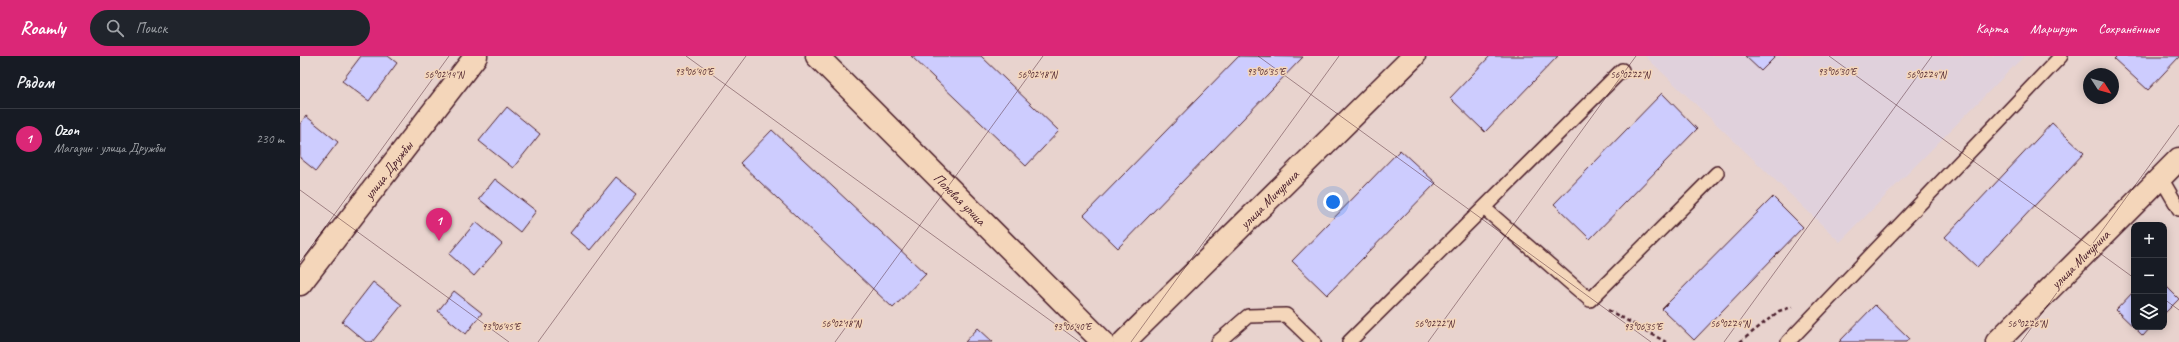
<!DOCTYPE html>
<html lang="ru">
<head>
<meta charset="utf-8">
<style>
	:root { --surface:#171b24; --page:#20242c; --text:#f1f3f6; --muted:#9ea1a6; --line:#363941; --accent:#db2777 }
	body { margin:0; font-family:Caveat,sans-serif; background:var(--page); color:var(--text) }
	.controls { position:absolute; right:12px; bottom:12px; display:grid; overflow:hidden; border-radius:8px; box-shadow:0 2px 10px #0003 }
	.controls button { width:36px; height:36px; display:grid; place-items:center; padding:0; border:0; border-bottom:1px solid var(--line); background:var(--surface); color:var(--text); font:20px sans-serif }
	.compass { position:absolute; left:1783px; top:12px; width:36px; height:36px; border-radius:50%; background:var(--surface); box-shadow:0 2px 10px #0003; rotate:126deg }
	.you { position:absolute; left:1033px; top:146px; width:14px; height:14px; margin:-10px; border:3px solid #fff; border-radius:50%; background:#1a73e8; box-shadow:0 0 0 6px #1a73e833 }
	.badge { display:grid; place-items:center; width:26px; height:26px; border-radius:50%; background:var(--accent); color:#fff; font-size:13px; font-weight:700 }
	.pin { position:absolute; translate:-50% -33px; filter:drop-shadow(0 1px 2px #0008) }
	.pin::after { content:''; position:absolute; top:21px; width:14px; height:12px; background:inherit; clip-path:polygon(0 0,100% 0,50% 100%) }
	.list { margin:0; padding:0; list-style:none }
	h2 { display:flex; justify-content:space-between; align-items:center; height:52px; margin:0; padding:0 16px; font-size:17px }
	h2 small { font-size:13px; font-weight:400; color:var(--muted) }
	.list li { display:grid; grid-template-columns:26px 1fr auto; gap:12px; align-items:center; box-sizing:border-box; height:60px; padding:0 16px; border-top:1px solid var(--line) }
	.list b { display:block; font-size:15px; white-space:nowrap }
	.list p { margin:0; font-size:13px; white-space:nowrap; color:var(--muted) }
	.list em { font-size:13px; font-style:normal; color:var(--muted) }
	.icon { flex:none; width:22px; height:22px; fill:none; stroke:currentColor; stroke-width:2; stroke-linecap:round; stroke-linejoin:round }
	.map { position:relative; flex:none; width:1879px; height:286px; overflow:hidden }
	header { display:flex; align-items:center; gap:24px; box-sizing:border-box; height:56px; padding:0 20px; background:var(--accent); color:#fff }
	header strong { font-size:19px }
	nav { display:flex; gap:22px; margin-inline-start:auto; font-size:14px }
	.search { width:280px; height:36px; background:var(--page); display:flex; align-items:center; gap:10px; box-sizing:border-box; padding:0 14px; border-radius:22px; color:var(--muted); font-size:15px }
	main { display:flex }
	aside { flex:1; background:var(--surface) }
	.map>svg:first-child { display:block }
	.built { fill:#e0d1dc }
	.building { fill:#cdccfe; stroke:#4a1f2b }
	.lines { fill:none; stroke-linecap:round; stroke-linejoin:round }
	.service-casing { stroke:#4a1f2b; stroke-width:16 }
	.minor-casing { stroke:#4a1f2b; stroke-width:25 }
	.secondary-casing { stroke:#4a1f2b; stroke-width:25 }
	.path { stroke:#4a1f2b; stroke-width:2.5; stroke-dasharray:4 3; stroke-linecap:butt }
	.service { stroke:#f4d6ba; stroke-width:13 }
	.minor { stroke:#f4d6ba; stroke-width:22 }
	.secondary { stroke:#f4d6ba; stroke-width:22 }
	.ticks { fill:none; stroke:#4a1f2b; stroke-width:1; stroke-opacity:0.45 }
	.labels { text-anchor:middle; stroke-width:3; stroke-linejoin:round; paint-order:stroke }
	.street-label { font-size:14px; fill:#4a1f2b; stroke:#f4d6ba }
	.ticks-label { font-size:10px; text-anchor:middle; fill:#4a1f2b; stroke:#f4d6ba; stroke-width:3; stroke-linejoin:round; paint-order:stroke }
</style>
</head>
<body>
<header>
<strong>Roamly</strong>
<div class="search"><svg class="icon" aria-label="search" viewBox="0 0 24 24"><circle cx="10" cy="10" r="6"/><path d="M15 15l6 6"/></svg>Поиск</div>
<nav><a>Карта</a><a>Маршрут</a><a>Сохранённые</a></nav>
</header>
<main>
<aside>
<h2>Рядом<small></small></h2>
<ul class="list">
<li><span class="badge">1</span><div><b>Ozon</b><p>Магазин · улица Дружбы</p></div><em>230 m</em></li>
</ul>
</aside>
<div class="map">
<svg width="1879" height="286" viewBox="0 0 1879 286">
	<rect width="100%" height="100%" fill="#e8d3ce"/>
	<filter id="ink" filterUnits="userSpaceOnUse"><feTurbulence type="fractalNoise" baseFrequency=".025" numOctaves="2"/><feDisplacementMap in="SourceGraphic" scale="8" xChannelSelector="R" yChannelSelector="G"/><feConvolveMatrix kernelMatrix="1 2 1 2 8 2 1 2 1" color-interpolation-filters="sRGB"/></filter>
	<g filter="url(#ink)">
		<polygon class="built" points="1345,0 1724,0 1540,186"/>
		<g class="building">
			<polygon points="61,0 88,0 97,7 69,45 42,25"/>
			<polygon points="611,0 681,0 759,75 726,110"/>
			<polygon points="939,0 1003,1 818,192 784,159"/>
			<polygon points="1190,0 1258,0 1185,76 1150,42"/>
			<polygon points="1445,0 1476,0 1461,15"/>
			<polygon points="1817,0 1879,0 1879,1 1848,34 1814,3"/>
			<polygon points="1362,37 1397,73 1290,183 1254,148"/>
			<polygon points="207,51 240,78 213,112 179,85"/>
			<polygon points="6,60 38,86 16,115 0,102 0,68"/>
			<polygon points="1752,67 1784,97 1677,211 1645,181"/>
			<polygon points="472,74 626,218 593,252 440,107"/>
			<polygon points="1100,94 1136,127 1027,239 992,205"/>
			<polygon points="316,121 337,138 290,194 270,177"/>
			<polygon points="195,123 236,155 220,176 179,143"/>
			<polygon points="1473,141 1503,171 1394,284 1362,253"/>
			<polygon points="176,166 202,188 174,220 149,198"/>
			<polygon points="73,226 102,249 72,286 66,286 42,266"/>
			<polygon points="1864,228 1879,243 1864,258"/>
			<polygon points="154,235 182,257 166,278 138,255"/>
			<polygon points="1834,235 1834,271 1851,271 1843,280 1816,254"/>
			<polygon points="1575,249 1609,282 1606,286 1539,286"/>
			<polygon points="678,272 693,286 665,286"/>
		</g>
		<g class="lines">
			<defs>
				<g id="service">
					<polyline points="1861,122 1879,153"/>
					<polyline points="1184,152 1290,244 1417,117"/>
					<polyline points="918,286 948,260 986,259 1014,286"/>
					<polyline points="1049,286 1322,14"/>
					<polyline points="1488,286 1761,0"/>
				</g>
				<g id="minor">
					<polyline points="517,0 803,286"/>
					<polyline points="824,286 1114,0"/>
					<polyline points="1697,286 1879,103"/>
				</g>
				<polyline id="secondary" points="0,228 176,0"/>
			</defs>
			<use href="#service" class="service-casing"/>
			<use href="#minor" class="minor-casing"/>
			<use href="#secondary" class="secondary-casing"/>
			<g class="path">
				<polyline points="1308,254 1366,286"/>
				<polyline points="1440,286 1479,255 1492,251"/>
			</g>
			<use href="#service" class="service"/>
			<use href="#minor" class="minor"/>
			<use href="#secondary" class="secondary"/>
		</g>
	</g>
	<path class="ticks" d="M 386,0 L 780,286M 958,0 L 1351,286M 1529,0 L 1834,222M 0,134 L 209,286M 0,206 L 149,0M 1864,243 L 1879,254M 238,286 L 446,0M 535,286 L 743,0M 831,286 L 1039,0M 1128,286 L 1336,0M 1424,286 L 1632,0M 1721,286 L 1879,69"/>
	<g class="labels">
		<g class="street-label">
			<text transform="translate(88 114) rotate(-52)" y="5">улица Дружбы</text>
			<text transform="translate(660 143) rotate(45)" y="5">Полевая улица</text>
			<text transform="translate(969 143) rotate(-45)" y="5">улица Мичурина</text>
			<text transform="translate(1780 203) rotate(-45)" y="5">улица Мичурина</text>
		</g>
	</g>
	<g class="ticks-label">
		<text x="394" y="19">93°06'40"E</text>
		<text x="966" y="19">93°06'35"E</text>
		<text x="1537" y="19">93°06'30"E</text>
		<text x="144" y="22">56°02'14"N</text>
		<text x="737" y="22">56°02'18"N</text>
		<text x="1330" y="22">56°02'22"N</text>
		<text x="1626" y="22">56°02'24"N</text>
		<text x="541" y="271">56°02'18"N</text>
		<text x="1134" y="271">56°02'22"N</text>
		<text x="1430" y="271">56°02'24"N</text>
		<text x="1727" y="271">56°02'26"N</text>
		<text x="201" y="274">93°06'45"E</text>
		<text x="772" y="274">93°06'40"E</text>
		<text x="1343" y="274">93°06'35"E</text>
	</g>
</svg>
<div class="controls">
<button>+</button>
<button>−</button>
<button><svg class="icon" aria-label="layers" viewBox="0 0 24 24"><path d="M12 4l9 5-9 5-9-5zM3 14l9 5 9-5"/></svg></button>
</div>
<svg class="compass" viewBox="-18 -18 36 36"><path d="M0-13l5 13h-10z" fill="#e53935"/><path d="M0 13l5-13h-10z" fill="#9ea1a6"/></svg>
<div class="you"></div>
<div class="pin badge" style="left:139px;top:185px">1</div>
</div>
</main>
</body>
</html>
